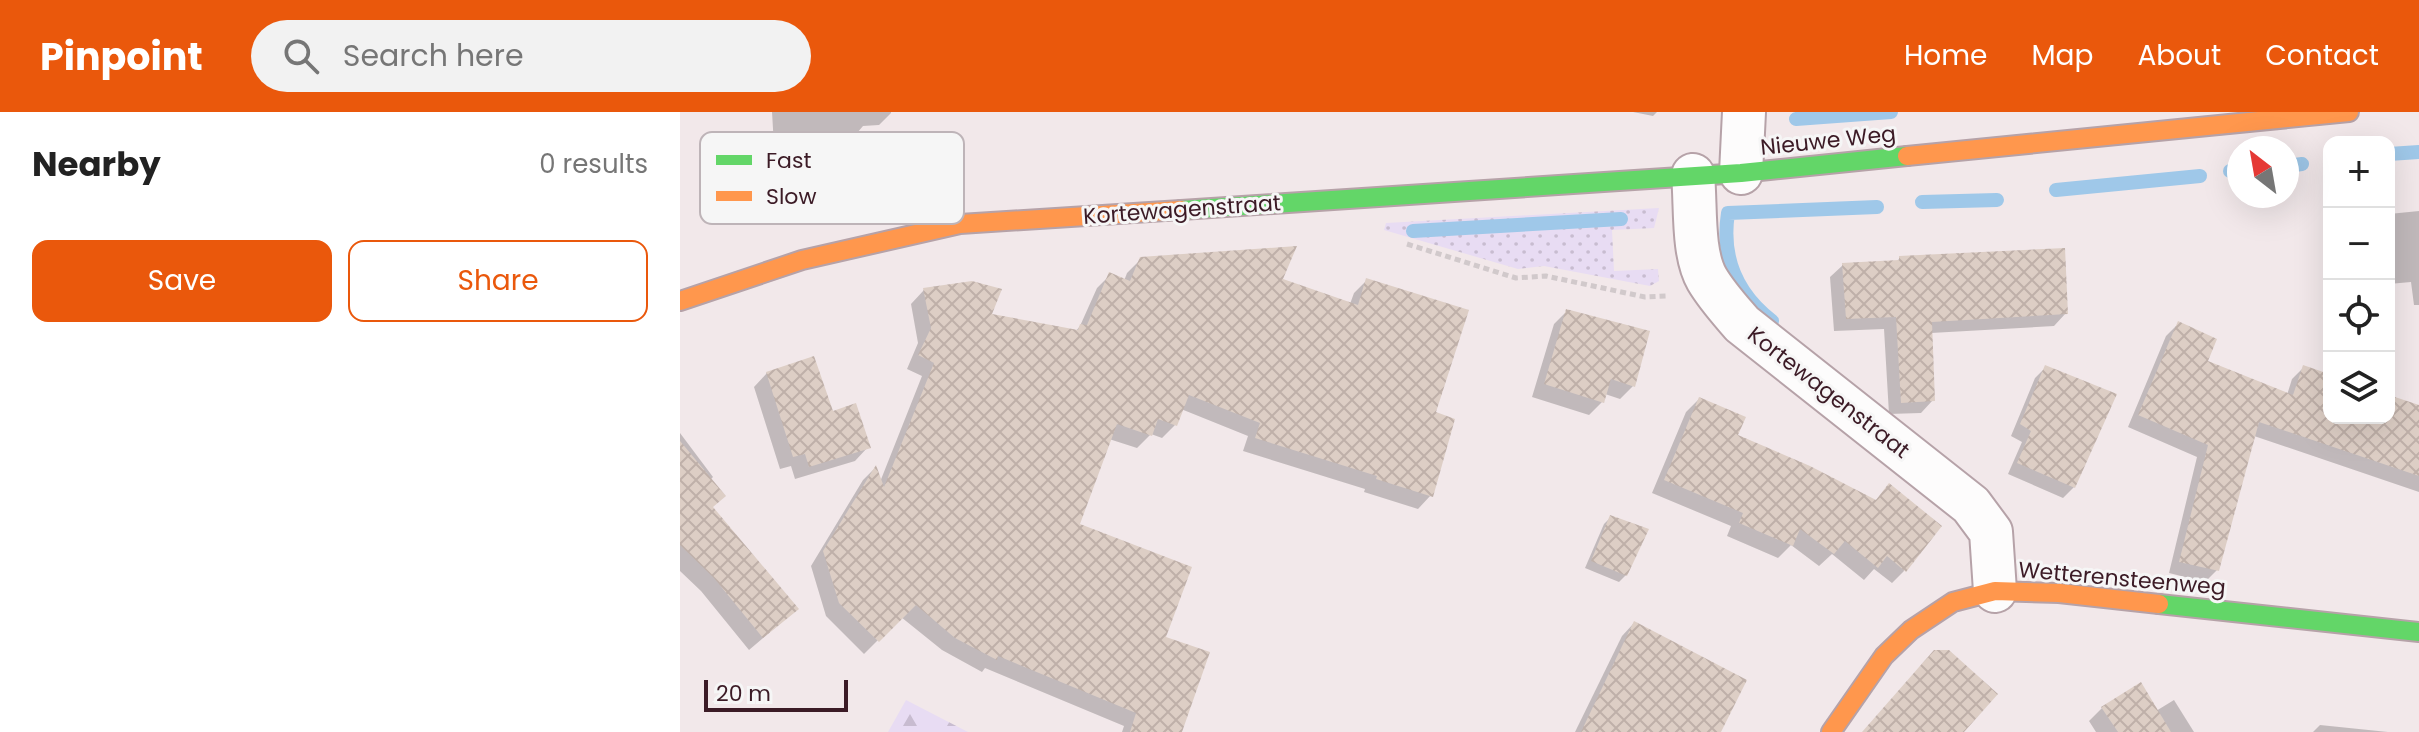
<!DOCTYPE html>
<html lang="en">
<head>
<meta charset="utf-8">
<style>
	:root { --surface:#fff; --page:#f2f2f2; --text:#222; --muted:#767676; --line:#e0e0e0; --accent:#ea580c }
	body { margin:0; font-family:Poppins,sans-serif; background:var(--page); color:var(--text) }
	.controls { position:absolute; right:24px; top:24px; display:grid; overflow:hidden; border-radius:16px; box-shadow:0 8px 32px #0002 }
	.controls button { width:72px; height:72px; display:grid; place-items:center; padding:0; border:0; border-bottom:2px solid var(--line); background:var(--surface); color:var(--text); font:40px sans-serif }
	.compass { position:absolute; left:1547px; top:24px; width:72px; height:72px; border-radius:50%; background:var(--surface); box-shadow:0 8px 32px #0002; rotate:329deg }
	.scale { position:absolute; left:24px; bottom:20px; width:144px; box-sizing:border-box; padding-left:8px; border:4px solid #3c1b26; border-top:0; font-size:22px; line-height:28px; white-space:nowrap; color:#3c1b26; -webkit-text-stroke:6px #f6f6f6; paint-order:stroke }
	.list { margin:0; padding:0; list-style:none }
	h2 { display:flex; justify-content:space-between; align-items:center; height:104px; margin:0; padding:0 32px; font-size:34px }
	h2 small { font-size:26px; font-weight:400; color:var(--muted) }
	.actions { display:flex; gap:16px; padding:24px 32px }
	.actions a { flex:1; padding:18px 0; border:2px solid var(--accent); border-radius:16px; text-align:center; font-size:28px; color:var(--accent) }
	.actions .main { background:var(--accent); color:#fff }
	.icon { flex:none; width:44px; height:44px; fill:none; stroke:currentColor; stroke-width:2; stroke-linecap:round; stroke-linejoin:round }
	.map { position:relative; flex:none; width:1739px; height:620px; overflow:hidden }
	header { display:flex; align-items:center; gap:48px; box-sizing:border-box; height:112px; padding:0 40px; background:var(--accent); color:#fff }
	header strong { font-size:38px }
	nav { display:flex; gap:44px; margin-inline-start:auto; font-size:28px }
	.search { width:560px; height:72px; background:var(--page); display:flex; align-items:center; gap:20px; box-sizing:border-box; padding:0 28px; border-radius:44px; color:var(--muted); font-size:30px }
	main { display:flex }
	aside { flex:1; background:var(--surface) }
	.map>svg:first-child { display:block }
	.grass { fill:url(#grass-dots) }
	.forest { fill:url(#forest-firs) }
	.shadow { fill:#0003 }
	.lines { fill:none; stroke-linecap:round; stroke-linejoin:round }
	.stream { stroke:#9fc8e9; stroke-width:14 }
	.building { fill:url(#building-cross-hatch) }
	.street-casing { stroke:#b6a2a8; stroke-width:46 }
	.fast-casing { stroke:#b6a2a8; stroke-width:22 }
	.slow-casing { stroke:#b6a2a8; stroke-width:22 }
	.path { stroke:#d1c9cb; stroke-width:5; stroke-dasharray:6 4; stroke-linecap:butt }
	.street { stroke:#fdfcfc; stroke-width:42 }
	.fast { stroke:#63d668; stroke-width:18 }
	.slow { stroke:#ff974d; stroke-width:18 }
	.labels { text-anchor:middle; stroke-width:6; stroke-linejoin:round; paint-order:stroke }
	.street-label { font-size:22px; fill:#3c1b26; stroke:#f6f6f6 }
	.key { fill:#f6f6f6; stroke:#beb4b8; stroke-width:2 }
	.key-label { font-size:22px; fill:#3c1b26 }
</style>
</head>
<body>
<header>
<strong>Pinpoint</strong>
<div class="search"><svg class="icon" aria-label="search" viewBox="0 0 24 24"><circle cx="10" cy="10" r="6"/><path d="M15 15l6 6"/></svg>Search here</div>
<nav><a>Home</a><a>Map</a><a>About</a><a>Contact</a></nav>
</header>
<main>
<aside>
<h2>Nearby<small>0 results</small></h2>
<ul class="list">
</ul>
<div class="actions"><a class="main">Save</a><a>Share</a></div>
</aside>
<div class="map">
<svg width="1739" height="620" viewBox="0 0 1739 620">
	<defs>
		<pattern id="grass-dots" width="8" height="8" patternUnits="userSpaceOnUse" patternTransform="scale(2)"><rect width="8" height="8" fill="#e8dcf3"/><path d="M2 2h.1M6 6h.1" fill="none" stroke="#c8bcd0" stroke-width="1.8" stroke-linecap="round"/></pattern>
		<pattern id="forest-firs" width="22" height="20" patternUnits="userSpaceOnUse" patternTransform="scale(2)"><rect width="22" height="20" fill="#e8dcf3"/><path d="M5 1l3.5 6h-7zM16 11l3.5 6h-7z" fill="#c8bcd0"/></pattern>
		<pattern id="building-cross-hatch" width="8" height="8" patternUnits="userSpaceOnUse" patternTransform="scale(2)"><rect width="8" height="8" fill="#ddcec5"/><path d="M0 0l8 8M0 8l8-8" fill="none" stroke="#bfb0a9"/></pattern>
	</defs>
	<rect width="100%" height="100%" fill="#f2e8ea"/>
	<polygon class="grass" points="979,96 974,116 932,118 934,159 978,157 979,169 970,174 864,154 838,157 704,118 706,111"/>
	<polygon class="forest" points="226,588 288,620 208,620"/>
	<g class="shadow">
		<polygon points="92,0 211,0 211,1 199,13 183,14 171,28 94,34"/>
		<polygon points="953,0 977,0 973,4"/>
		<polygon points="1739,99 1739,193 1734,193 1731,170 1709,172 1709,102"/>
		<polygon points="1220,146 1386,201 1374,214 1251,221 1253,288 1241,301 1209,302 1204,217 1154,219 1150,165 1163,153 1215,151"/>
		<polygon points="461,147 600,168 670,192 674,181 687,168 754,302 751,383 738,397 684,380 685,377 563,339 568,324 501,297 495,313 482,326 471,322 457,336 429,327 398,413 484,526 500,620 442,620 444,614 305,556 302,560 262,538 221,505 184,542 146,504 131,454 183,368 195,356 200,370 242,264 227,257 238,231 231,192 244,178 310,203 396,219 400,214 417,176 430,163 444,169 447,161"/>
		<polygon points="887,199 953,274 940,287 925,282 922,290 909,303 852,285 874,212"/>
		<polygon points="1498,212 1525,250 1607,283 1612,267 1624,255 1649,264 1649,306 1709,306 1709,284 1739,294 1739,380 1574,324 1537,458 1525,470 1489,461 1517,345 1448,315 1486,224"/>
		<polygon points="1366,255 1394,375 1383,386 1328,362 1342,330 1331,324 1355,266"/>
		<polygon points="87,261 188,335 175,349 115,367 111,354 100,357 74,275"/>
		<polygon points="1019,287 1055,324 1195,389 1210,374 1224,459 1212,471 1194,457 1184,468 1152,442 1139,454 1111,433 1098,446 1047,424 1051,414 972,381 1006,300"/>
		<polygon points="0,321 33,365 30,368 31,396 117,497 69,538 21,479 0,459"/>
		<polygon points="931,405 946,463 939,470 905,456 924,412"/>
		<polygon points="954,511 1039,620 895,620 942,524"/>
		<polygon points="1494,588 1514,620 1416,620 1409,609 1422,596 1476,599"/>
		<polygon points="1640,613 1708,620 1633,620"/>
	</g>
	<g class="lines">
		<g class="stream">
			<polyline points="1116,7 1211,0"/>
			<polyline points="1709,42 1739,40"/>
			<polyline points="1607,54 1622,52"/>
			<polyline points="1550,59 1559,59"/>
			<polyline points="1376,78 1520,64"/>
			<polyline points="1242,90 1317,88"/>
			<polyline points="733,119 941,107"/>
			<path d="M 1092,209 C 1057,182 1041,146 1048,101 L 1197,95"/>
		</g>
	</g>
	<g class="building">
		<polygon points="617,134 603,167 678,193 686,166 789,198 756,300 775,307 753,385 696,367 697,364 575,326 580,311 509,283 497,314 478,307 472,324 437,312 400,412 512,455 486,525 530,540 502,620 450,620 456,601 318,544 317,548 275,526 236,493 199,530 159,491 143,439 196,353 204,375 254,251 238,243 251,216 243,176 292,169 322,177 312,202 398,218 400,212 407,213 429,160 450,169 460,145"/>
		<polygon points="1385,136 1388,202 1252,210 1255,289 1221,291 1216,205 1166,207 1162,151 1219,148 1219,144"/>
		<polygon points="886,197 970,219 955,275 931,267 924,291 864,272"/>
		<polygon points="1498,209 1537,227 1528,249 1613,283 1623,253 1649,262 1649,306 1709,306 1709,283 1739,293 1739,364 1579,310 1539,459 1499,450 1528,333 1458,303"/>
		<polygon points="134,244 153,299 176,291 191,336 129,355 125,342 113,345 86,260"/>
		<polygon points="1365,253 1437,282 1395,376 1337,351 1351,319 1340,312"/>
		<polygon points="1019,285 1066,305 1058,323 1130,354 1196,388 1209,371 1262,414 1226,460 1207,444 1198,456 1165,429 1154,442 1120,417 1113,434 1059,411 1063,401 984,368"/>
		<polygon points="0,329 46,384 33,395 119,497 83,526 34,466 0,433"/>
		<polygon points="930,403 969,417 947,464 911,449"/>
		<polygon points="954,509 1067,568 1041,620 901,620"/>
		<polygon points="1254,538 1269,538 1318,582 1284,620 1182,620"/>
		<polygon points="1461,570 1491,620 1438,620 1421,595"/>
	</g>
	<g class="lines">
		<defs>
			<g id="street">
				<polyline points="1061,61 1064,0"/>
				<path d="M 1013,63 C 1016,93 1012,141 1027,167 C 1037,184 1050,198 1062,212 L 1291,393 L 1311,420 L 1315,479"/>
			</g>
			<g id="fast">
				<polyline points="501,98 1061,61 1227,44"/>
				<polyline points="1479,492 1739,520"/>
			</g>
			<g id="slow">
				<polyline points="1227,44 1669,0"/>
				<polyline points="0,189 122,148 280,112 501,98"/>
				<polyline points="1151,620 1204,544 1231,518 1273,490 1315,479 1379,481 1479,492"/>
			</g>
		</defs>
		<use href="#street" class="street-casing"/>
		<use href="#fast" class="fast-casing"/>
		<use href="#slow" class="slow-casing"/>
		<polyline class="path" points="727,132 836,166 866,164 965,185 986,184"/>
		<use href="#street" class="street"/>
		<use href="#fast" class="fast"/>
		<use href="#slow" class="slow"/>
	</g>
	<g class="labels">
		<g class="street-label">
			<text transform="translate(1148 28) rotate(-6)" y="8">Nieuwe Weg</text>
			<text transform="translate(502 97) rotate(-4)" y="8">Kortewagenstraat</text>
			<text transform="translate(1149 280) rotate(38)" y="8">Kortewagenstraat</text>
			<text transform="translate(1442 466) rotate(5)" y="8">Wetterensteenweg</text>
		</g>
	</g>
	<rect x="20" y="20" width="264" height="92" rx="12" class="key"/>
	<rect x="36" y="43" width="36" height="10" fill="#63d668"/>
	<rect x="36" y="79" width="36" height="10" fill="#ff974d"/>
	<g class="key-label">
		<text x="86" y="56">Fast</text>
		<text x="86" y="92">Slow</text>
	</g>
</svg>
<div class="controls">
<button>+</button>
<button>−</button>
<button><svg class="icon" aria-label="locate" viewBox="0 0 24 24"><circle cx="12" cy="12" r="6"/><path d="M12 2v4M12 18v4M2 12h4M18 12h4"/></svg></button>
<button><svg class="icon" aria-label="layers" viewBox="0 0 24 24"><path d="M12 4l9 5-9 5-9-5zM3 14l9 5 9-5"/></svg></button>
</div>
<svg class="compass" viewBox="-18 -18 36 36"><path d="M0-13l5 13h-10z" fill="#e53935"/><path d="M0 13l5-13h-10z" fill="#767676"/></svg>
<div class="scale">20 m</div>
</div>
</main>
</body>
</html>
